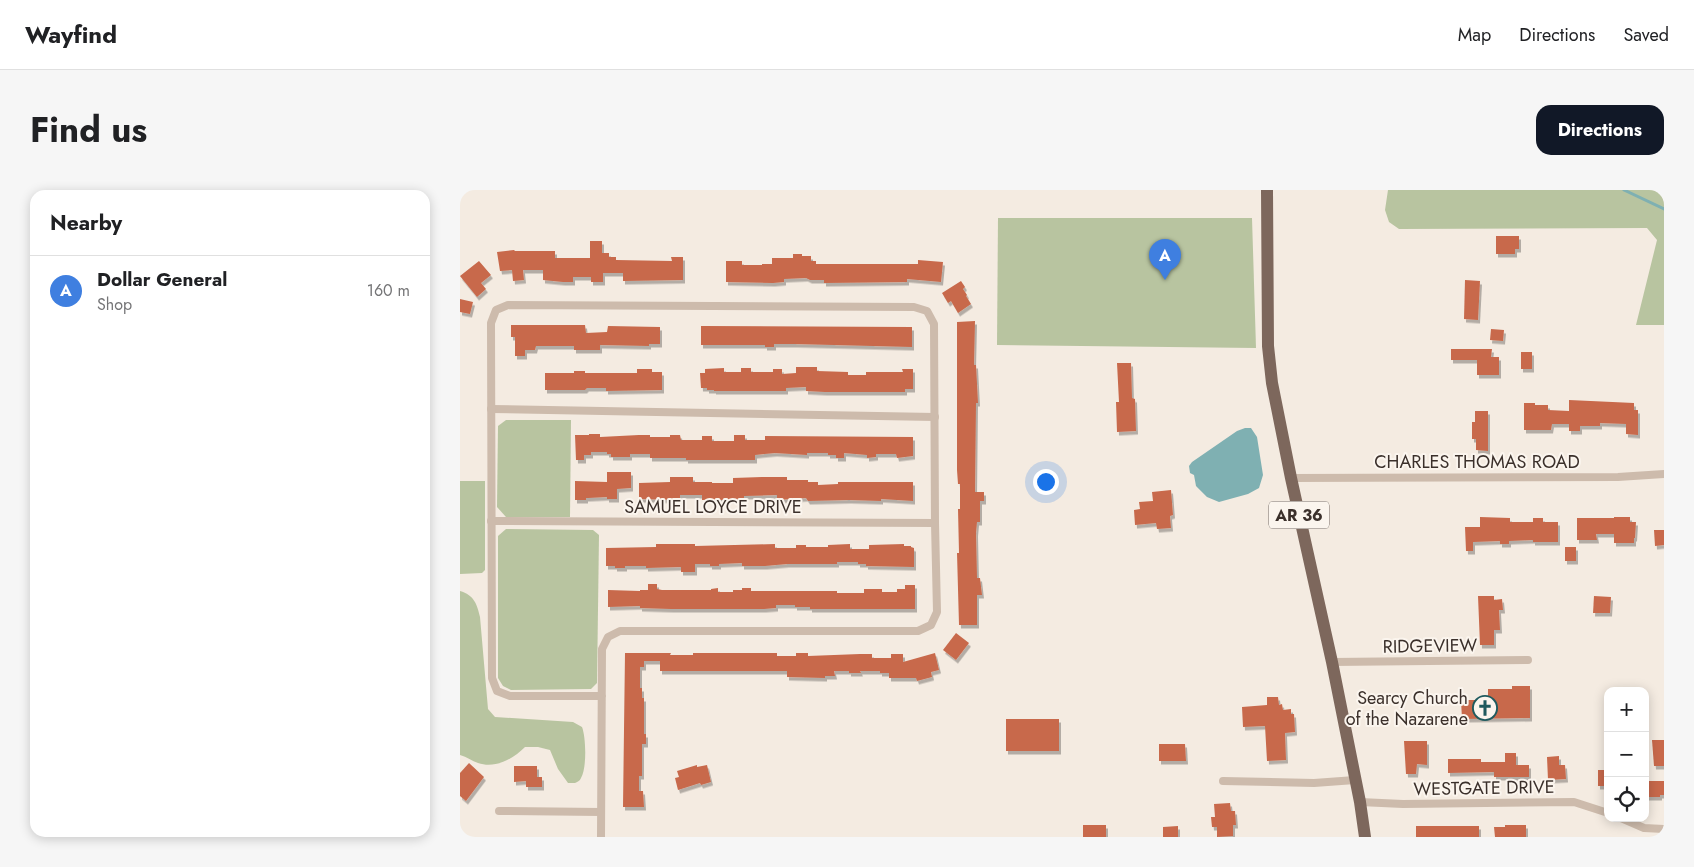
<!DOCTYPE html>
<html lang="en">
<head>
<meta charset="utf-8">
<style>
	:root { --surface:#fff; --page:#f6f6f6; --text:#202124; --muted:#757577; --line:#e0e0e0; --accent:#111827 }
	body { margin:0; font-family:Jost,sans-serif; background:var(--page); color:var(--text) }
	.controls { position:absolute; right:15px; bottom:15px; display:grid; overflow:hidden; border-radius:10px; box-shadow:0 2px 12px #0003 }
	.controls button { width:45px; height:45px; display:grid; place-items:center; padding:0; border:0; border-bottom:1px solid var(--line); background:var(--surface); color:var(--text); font:25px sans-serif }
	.you { position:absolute; left:585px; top:291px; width:18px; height:18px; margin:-12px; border:4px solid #fff; border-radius:50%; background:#1a73e8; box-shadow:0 0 0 8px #1a73e833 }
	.badge { display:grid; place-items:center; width:32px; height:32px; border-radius:50%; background:var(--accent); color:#fff; font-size:16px; font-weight:700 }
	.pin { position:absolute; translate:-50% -41px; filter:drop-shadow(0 1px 2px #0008) }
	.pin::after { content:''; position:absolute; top:26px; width:18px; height:15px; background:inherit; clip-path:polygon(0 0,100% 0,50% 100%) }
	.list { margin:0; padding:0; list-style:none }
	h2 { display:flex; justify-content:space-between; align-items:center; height:65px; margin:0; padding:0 20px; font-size:21px }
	h2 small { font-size:16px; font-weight:400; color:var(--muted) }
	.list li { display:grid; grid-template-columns:32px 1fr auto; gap:15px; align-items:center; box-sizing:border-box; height:70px; padding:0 20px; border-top:1px solid var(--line) }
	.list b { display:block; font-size:19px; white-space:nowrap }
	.list p { margin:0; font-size:16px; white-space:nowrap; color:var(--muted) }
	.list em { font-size:16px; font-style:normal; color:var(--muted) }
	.icon { flex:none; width:28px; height:28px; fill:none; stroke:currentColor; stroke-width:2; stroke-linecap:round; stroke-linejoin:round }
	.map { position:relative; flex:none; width:1204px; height:647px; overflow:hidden; border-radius:15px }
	header { display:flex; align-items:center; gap:30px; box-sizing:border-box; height:70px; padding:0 25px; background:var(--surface); border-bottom:1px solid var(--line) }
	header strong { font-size:24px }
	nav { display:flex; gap:28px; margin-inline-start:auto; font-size:18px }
	.intro { display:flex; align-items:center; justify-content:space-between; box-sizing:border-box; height:120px; padding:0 30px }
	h1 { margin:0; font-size:35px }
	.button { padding:12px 22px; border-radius:15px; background:var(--accent); color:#fff; font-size:18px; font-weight:700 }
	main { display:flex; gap:30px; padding:0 30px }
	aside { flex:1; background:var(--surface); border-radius:15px; box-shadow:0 2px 12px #0003 }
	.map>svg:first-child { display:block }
	.green { fill:#b8c4a0 }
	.water { fill:#7fb0b2 }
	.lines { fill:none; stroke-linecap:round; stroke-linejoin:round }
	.stream { stroke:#7fb0b2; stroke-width:3 }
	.building { fill:#c8694b; filter:url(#shadow) }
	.street { stroke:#cdbbac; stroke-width:8 }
	.primary { stroke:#7d675c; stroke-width:12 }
	.labels { text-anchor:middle; stroke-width:4; stroke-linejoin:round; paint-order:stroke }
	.shield { fill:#fbf5ee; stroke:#756b66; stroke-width:1 }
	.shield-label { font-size:16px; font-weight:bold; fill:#3b302b }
	.street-label { font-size:18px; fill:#3b302b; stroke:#fbf5ee }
	.poi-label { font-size:18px; fill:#3b302b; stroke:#fbf5ee; text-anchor:end }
</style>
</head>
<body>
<header>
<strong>Wayfind</strong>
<nav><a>Map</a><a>Directions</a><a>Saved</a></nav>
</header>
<div class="intro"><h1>Find us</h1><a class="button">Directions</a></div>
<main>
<aside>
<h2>Nearby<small></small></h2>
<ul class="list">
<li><span class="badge" style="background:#3f7fe0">A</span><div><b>Dollar General</b><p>Shop</p></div><em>160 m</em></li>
</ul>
</aside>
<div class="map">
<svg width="1204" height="647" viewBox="0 0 1204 647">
	<defs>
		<filter id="shadow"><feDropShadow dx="2" dy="3.5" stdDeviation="0" flood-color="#0004"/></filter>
	</defs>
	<rect width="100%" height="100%" fill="#f4ebe1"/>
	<g class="green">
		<polygon points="928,0 1204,0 1204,135 1176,135 1197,50 1187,38 939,39 929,32 925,20"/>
		<polygon points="538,28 792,28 796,158 537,155"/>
		<polygon points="46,230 111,230 110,327 46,327 37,317 38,236"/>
		<polygon points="0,291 25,291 25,380 22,383 0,384"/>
		<polygon points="46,339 133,340 139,345 137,493 131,499 51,500 43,496 38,488 38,346"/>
		<path d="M 0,401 C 14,405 17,414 20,427 L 28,519 L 35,527 L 113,532 L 122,537 C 126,547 127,578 121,588 C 120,591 117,592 115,593 L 108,593 L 98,579 L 90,560 L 78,557 L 65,557 C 53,569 35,579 18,573 C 12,571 7,567 0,565 Z"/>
	</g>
	<polygon class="water" points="785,238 791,238 797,247 803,285 799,298 788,304 759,312 747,307 736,296 734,285 730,283 729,276 732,272 777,241"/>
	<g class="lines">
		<polyline class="stream" points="1164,0 1204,19"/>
	</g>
	<g class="building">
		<polygon points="1036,46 1059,46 1059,59 1055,59 1055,64 1036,64"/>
		<polygon points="130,51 142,51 142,63 149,63 149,67 156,67 156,70 212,71 211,67 223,67 223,90 163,91 163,83 143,83 143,92 131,92 131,87 113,87 113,92 103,92 83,90 83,80 63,80 64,90 53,91 52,80 40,81 37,62 54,60 55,61 95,61 95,68 130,68"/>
		<polygon points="333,64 342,64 342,66 351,66 351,71 356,71 356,74 458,74 458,70 483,72 481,92 447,89 447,92 364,93 364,90 350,90 346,88 324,89 324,92 313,93 266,92 266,71 282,71 282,75 302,75 302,74 312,74 312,68 333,68"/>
		<polygon points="19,71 31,85 21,93 26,99 17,107 0,86"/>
		<polygon points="1005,90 1020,91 1018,130 1004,129"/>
		<polygon points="501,91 505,97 503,99 507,105 506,106 511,114 498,123 491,111 488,113 482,103"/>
		<polygon points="0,109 13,112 10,124 0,122"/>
		<polygon points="515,131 514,175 516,175 518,213 516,213 515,302 524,302 524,311 520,311 520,332 517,332 516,343 517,388 520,388 522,405 517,405 517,435 499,435 497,363 499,363 498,319 500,319 500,294 498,294 497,280 497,132"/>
		<polygon points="51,135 125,135 126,143 147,142 148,136 200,137 200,154 189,154 189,156 140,155 140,160 114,160 114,156 76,156 75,160 65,160 65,166 55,166 55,147 51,147"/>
		<polygon points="241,136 452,137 452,157 335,154 314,154 314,157 305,157 305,155 241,155"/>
		<polygon points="1031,139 1044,140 1043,151 1030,150"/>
		<polygon points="991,159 1032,159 1031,167 1039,167 1039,185 1017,185 1017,170 991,170"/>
		<rect x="1061" y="162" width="11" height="17"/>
		<polygon points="657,173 671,173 672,208 675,209 676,241 657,242 656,212 659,212"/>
		<polygon points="336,177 357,177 357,181 388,182 388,185 406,185 406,182 443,182 442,179 453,179 453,199 445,199 445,202 365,202 346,201 346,197 326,198 326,201 254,201 254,200 247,200 247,198 241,198 240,183 245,183 245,179 264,178 264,182 281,182 281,178 291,178 291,182 313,182 313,179 322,179 322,184 336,183"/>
		<polygon points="177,179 192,179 192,182 202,182 202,200 146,201 146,198 127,198 125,200 85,200 85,183 114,183 114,181 125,181 125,183 177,183"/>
		<polygon points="1109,210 1174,213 1174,220 1178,220 1178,245 1166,244 1166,234 1140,233 1140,236 1120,236 1120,241 1109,241 1109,234 1092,234 1091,240 1064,240 1064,213 1075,213 1075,215 1088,215 1088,220 1109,221"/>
		<polygon points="1015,221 1028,221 1028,261 1016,260 1016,249 1012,249 1012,232 1015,232"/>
		<polygon points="129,244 140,244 140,247 179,245 190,245 190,247 210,247 210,245 220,245 221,250 242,250 242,246 252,246 252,251 274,251 274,245 285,245 285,250 305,250 305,246 453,247 453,266 437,268 436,264 416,264 416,267 407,268 407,265 384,263 384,268 376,268 376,265 368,265 368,263 347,263 347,265 315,263 295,265 295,270 226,270 226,268 190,268 190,264 170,264 170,267 151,267 151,264 147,264 147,262 131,262 131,265 124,265 124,270 116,270 115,245 129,245"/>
		<polygon points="147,282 171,282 171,298 157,299 157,309 147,309 147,307 128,308 126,308 126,310 115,310 115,291 147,292"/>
		<polygon points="210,287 233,287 233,292 252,292 252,293 273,293 273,288 302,287 327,287 327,290 348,290 348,292 358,292 358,295 378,294 378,292 453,292 453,311 421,309 421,311 389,310 348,311 346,308 317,310 317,305 284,306 284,310 242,310 242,305 220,305 220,310 179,309 179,293 210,292"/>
		<polygon points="711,300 713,325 710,326 711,338 697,339 696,333 675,335 674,320 680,319 679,312 693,311 692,302"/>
		<polygon points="1020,327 1050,328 1050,332 1073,332 1073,328 1083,328 1083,332 1098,332 1098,352 1073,352 1073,350 1049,351 1049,354 1040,354 1040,351 1013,352 1013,361 1006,361 1005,337 1020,337"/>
		<polygon points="1154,327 1170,327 1170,332 1176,332 1175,348 1174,348 1174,353 1154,353 1154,344 1136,344 1137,350 1117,350 1117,328 1154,328"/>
		<polygon points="1194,340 1204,340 1204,355 1195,356"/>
		<polygon points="196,354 235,354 235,356 315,354 315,358 336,358 336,355 346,355 346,357 368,357 368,355 390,354 390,359 409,359 409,355 444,354 444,356 451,356 451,357 454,358 454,377 406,376 406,374 398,374 398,372 377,372 377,374 327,374 305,376 282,376 282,373 259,374 259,376 250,376 250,374 235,374 235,382 221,382 221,377 186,378 186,376 165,376 165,378 155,378 155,376 146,376 146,358 196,357"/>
		<rect x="1105" y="357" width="11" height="14"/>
		<polygon points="188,394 197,394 197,399 202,400 251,400 251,399 258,398 258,402 273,402 273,400 282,400 282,398 291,398 291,401 377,401 377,403 404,403 404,399 422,399 422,402 437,402 437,399 445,399 445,395 455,395 455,419 350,419 350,417 335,417 335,415 316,415 316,418 304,419 211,419 180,418 180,416 148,417 148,400 180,401 180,400 188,400"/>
		<polygon points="1018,406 1034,406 1034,410 1042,409 1043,420 1039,420 1040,440 1034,440 1034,455 1020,455"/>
		<polygon points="1134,406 1151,407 1150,423 1133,423"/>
		<polygon points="496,443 509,453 496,470 483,460"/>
		<polygon points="165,463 211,463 210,465 233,465 233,463 317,463 317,466 336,466 336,463 348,463 348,466 400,464 412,464 412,468 431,468 431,464 443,464 443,472 475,463 479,480 471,482 472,487 457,491 456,488 429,488 429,483 420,483 420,481 400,481 401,483 389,483 389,481 374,481 375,486 365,486 365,488 327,487 327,481 200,481 200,471 184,471 184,477 180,477 180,498 182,498 182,508 184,508 184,544 186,544 186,554 182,554 182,586 179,586 179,601 183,601 184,617 163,617"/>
		<polygon points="1052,496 1070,496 1070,528 1002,529 1001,510 1028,510 1028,499 1052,499"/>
		<polygon points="807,507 818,507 819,515 822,514 823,520 831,519 831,524 834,524 835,542 825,543 826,570 807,571 805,536 783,537 782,517 807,515"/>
		<rect x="546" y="529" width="53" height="32"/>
		<polygon points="1192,550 1204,550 1204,576 1194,576"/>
		<polygon points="944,551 967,551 967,575 957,574 956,584 946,584"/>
		<polygon points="699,554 725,554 726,571 699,571"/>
		<polygon points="1045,563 1056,563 1056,575 1069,575 1069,587 1034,587 1034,582 988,583 988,569 1021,569 1021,572 1045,572"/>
		<polygon points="1099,566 1099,575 1105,575 1106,589 1088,590 1087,567"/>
		<polygon points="9,573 24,587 6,611 0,606 0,583"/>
		<polygon points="237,575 237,577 247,575 251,592 241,595 240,593 218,600 215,588 219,587 217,581"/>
		<polygon points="54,576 77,576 77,587 82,587 82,597 66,597 66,591 54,592"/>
		<rect x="1138" y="580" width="10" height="16"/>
		<polygon points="1185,591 1204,591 1204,605 1200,605 1200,607 1185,607"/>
		<polygon points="770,613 771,621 775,621 776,635 773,635 773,646 757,647 757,637 752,637 751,627 755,627 754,614"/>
		<rect x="623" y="635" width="23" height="12"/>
		<polygon points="1045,635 1066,635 1066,647 1035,647 1034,637 1045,637"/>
		<polygon points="718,636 718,647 703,647 703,637"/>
		<rect x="956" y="636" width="63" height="11"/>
	</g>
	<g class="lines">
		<g class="street">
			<polyline points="31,219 475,227"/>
			<polyline points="831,288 1158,287 1204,284"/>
			<polyline points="31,331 475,333"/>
			<polyline points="872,472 1068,470"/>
			<polyline points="763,591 854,593 895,590"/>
			<polyline points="900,612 943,614 1114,612 1148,623"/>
			<polyline points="39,621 141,622"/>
			<polyline points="1161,628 1184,638 1204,639"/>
			<polyline points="141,647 142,459 148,447 160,441 458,441 471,435 477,422 475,333 474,134 467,121 454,117 48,115 36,120 31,133 32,488 37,501 50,506 142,506"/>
		</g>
		<polyline class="primary" points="807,0 808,156 812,193 831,288 872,472 900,612 905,647"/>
	</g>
	<defs>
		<symbol id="church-ring" viewBox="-11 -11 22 22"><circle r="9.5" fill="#fbf5ee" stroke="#1f5a5e" stroke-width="1.5"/><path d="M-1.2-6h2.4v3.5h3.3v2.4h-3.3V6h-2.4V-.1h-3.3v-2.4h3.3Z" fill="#1f5a5e"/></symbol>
	</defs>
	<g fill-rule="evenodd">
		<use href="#church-ring" x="1011" y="504" width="28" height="28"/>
	</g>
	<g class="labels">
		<rect class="shield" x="809" y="311.5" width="60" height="27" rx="4"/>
		<g class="shield-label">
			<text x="839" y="331">AR 36</text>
		</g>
		<g class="street-label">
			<text x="1017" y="278">CHARLES THOMAS ROAD</text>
			<text x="253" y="323">SAMUEL LOYCE DRIVE</text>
			<text transform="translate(970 456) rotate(-1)" y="6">RIDGEVIEW</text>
			<text transform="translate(1024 598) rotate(-1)" y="6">WESTGATE DRIVE</text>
		</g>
		<g class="poi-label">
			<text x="1008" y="514">Searcy Church<tspan x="1008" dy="21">of the Nazarene</tspan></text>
		</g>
	</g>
</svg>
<div class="controls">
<button>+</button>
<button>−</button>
<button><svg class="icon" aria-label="locate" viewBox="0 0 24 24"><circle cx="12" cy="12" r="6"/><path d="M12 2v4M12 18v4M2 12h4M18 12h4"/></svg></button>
</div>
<div class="you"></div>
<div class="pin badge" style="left:705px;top:90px;background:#3f7fe0">A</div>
</div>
</main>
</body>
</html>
